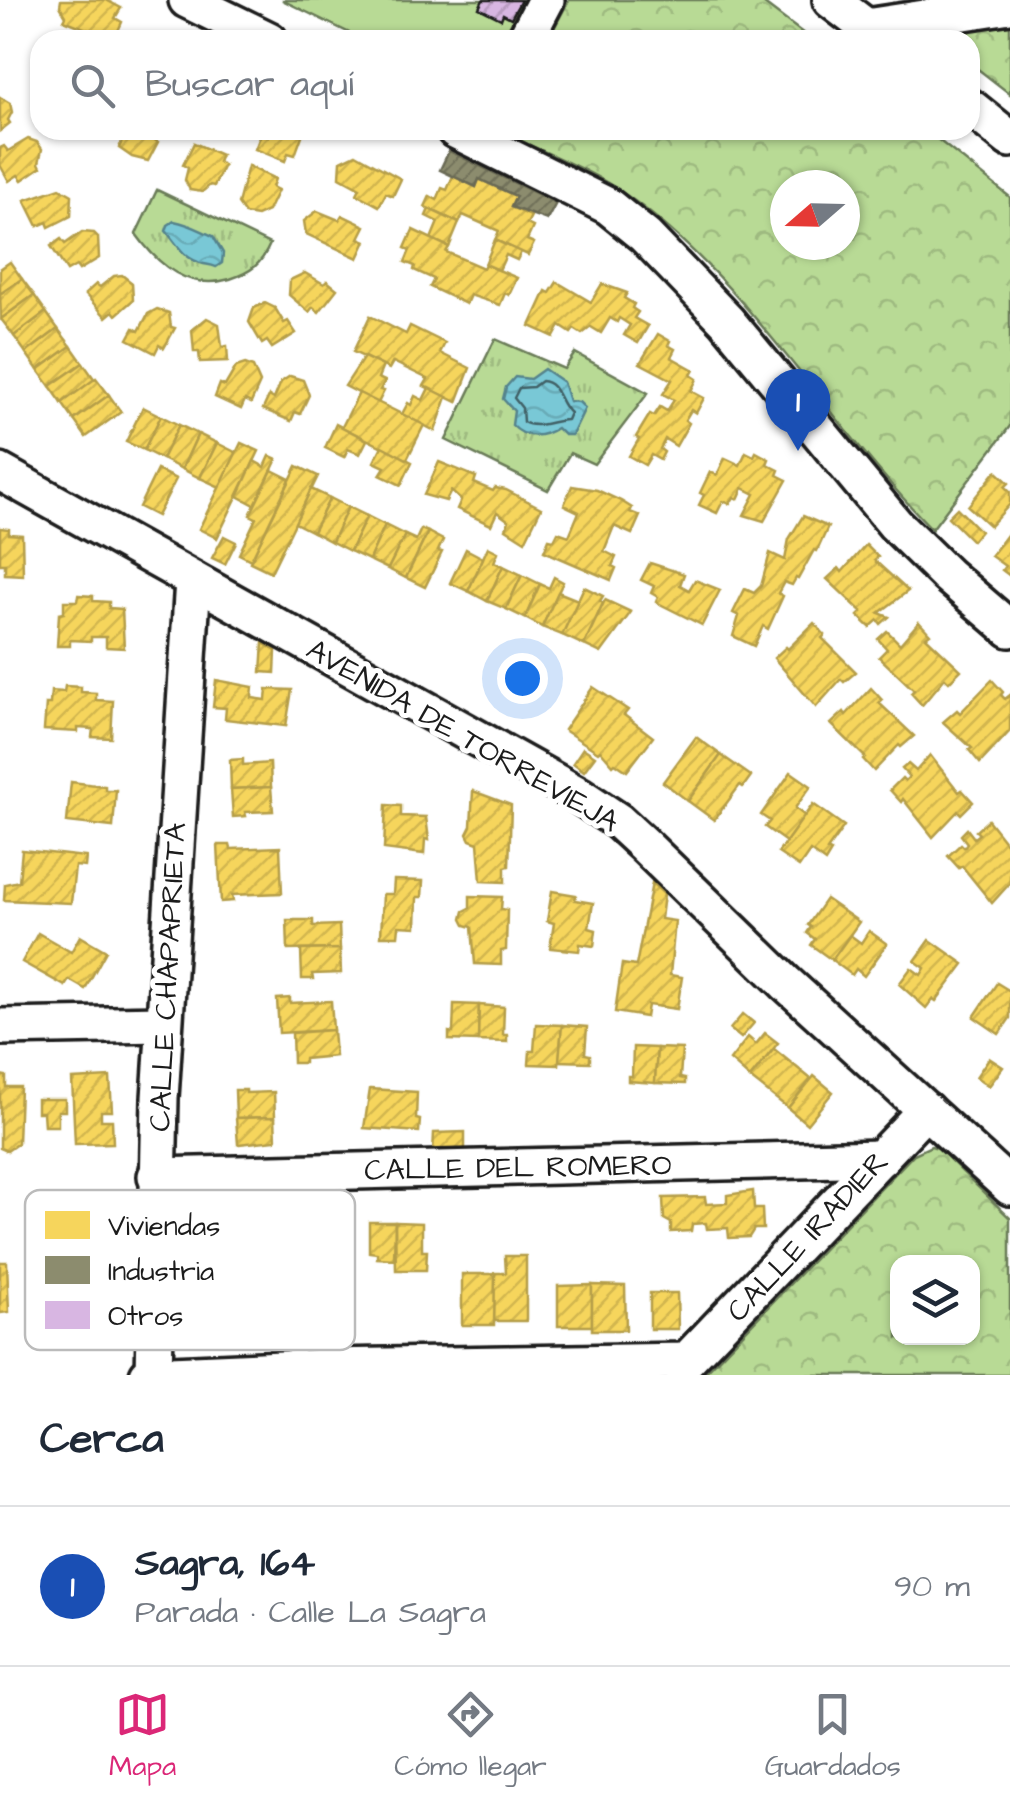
<!DOCTYPE html>
<html lang="es">
<head>
<meta charset="utf-8">
<style>
	:root { --surface:#fff; --page:#f6f6f7; --text:#1f2937; --muted:#747a83; --line:#e0e1e3; --accent:#db2777 }
	body { margin:0; font-family:"Architects Daughter",sans-serif; background:var(--page); color:var(--text) }
	.controls { position:absolute; right:30px; bottom:30px; display:grid; overflow:hidden; border-radius:20px; box-shadow:0 2px 8px #0004 }
	.controls button { width:90px; height:90px; display:grid; place-items:center; padding:0; border:0; border-bottom:2px solid var(--line); background:var(--surface); color:var(--text); font:50px sans-serif }
	.compass { position:absolute; left:770px; top:170px; width:90px; height:90px; border-radius:50%; background:var(--surface); box-shadow:0 2px 8px #0004; rotate:250deg }
	.you { position:absolute; left:522px; top:678px; width:35px; height:35px; margin:-25px; border:8px solid #fff; border-radius:50%; background:#1a73e8; box-shadow:0 0 0 15px #1a73e833 }
	.badge { display:grid; place-items:center; width:65px; height:65px; border-radius:50%; background:var(--accent); color:#fff; font-size:32px; font-weight:700 }
	.pin { position:absolute; translate:-50% -82px; filter:drop-shadow(0 2px 5px #0008) }
	.pin::after { content:''; position:absolute; top:52px; width:35px; height:30px; background:inherit; clip-path:polygon(0 0,100% 0,50% 100%) }
	.list { margin:0; padding:0; list-style:none }
	h2 { display:flex; justify-content:space-between; align-items:center; height:130px; margin:0; padding:0 40px; font-size:42px }
	h2 small { font-size:32px; font-weight:400; color:var(--muted) }
	.list li { display:grid; grid-template-columns:65px 1fr auto; gap:30px; align-items:center; box-sizing:border-box; height:160px; padding:0 40px; border-top:2px solid var(--line) }
	.list b { display:block; font-size:38px; white-space:nowrap }
	.list p { margin:0; font-size:32px; white-space:nowrap; color:var(--muted) }
	.list em { font-size:32px; font-style:normal; color:var(--muted) }
	.icon { flex:none; width:55px; height:55px; fill:none; stroke:currentColor; stroke-width:2; stroke-linecap:round; stroke-linejoin:round }
	.map { position:relative; flex:none; width:1010px; height:1375px; overflow:hidden }
	.search { position:absolute; background:var(--surface); box-shadow:0 2px 8px #0004; left:30px; right:30px; top:30px; height:110px; display:flex; align-items:center; gap:25px; box-sizing:border-box; padding:0 35px; border-radius:30px; color:var(--muted); font-size:38px }
	.sheet { height:290px; background:var(--surface) }
	nav { display:flex; justify-content:space-around; align-items:center; box-sizing:border-box; height:140px; border-top:2px solid var(--line); background:var(--surface); font-size:28px; color:var(--muted) }
	nav a { display:grid; justify-items:center; gap:5px }
	nav .on { color:var(--accent) }
	.map>svg:first-child { display:block }
	.grass { fill:url(#grass-tufts); stroke:#6a7b58; stroke-width:2.5 }
	.forest { fill:url(#forest-crowns); stroke:#6a7b58; stroke-width:2.5; fill-rule:evenodd }
	.pitch { fill:#b8da95; stroke:#6a7b58; stroke-width:2.5 }
	.water { fill:url(#water-waves); stroke:#54838c; stroke-width:2.5 }
	.homes { fill:url(#homes-hatch); stroke:#b59e49; stroke-width:2.5 }
	.industry { fill:url(#industry-hatch); stroke:#6a6a55; stroke-width:2.5 }
	.lines { fill:none; stroke-linecap:round; stroke-linejoin:round }
	.shore { stroke:#416166; stroke-width:2.5 }
	.building { fill:url(#building-hatch); stroke:#1c1c1c; stroke-width:2.5 }
	.minor-casing { stroke:#1c1c1c; stroke-width:42 }
	.minor { stroke:#fff; stroke-width:35 }
	.labels { text-anchor:middle; stroke-width:10; stroke-linejoin:round; paint-order:stroke }
	.street-label { font-size:30px; fill:#1c1c1c; stroke:#fff }
	.key { fill:#fff; stroke:#bbb; stroke-width:2.5 }
	.key-label { font-size:28px; fill:#1c1c1c }
</style>
</head>
<body>
<div class="map">
<svg width="1010" height="1375" viewBox="0 0 1010 1375">
	<defs>
		<pattern id="grass-tufts" width="24" height="20" patternUnits="userSpaceOnUse" patternTransform="scale(2.5)"><rect width="24" height="20" fill="#b8da95"/><path d="M3 7l-1-3M5 7V3M7 7l1-3M15 17l-1-3M17 17v-4M19 17l1-3" fill="none" stroke="#9eba80"/></pattern>
		<pattern id="forest-crowns" width="20" height="18" patternUnits="userSpaceOnUse" patternTransform="scale(2.5)"><rect width="20" height="18" fill="#b8da95"/><path d="M2 6a3 3 0 1 1 6 0M12 15a3 3 0 1 1 6 0" fill="none" stroke="#9eba80"/></pattern>
		<pattern id="water-waves" width="16" height="10" patternUnits="userSpaceOnUse" patternTransform="scale(2.5)"><rect width="16" height="10" fill="#79c8d6"/><path d="M0 5q4-4 8 0t8 0" fill="none" stroke="#68abb7"/></pattern>
		<pattern id="homes-hatch" width="6" height="6" patternUnits="userSpaceOnUse" patternTransform="scale(2.5)"><rect width="6" height="6" fill="#f6d55c"/><path d="M-1 1l2-2M0 6l6-6M5 7l2-2" fill="none" stroke="#d2b64f"/></pattern>
		<pattern id="industry-hatch" width="6" height="6" patternUnits="userSpaceOnUse" patternTransform="scale(2.5)"><rect width="6" height="6" fill="#8c8c6e"/><path d="M-1 1l2-2M0 6l6-6M5 7l2-2" fill="none" stroke="#72725a"/></pattern>
		<pattern id="building-hatch" width="6" height="6" patternUnits="userSpaceOnUse" patternTransform="scale(2.5)"><rect width="6" height="6" fill="#d8b6e2"/><path d="M-1 1l2-2M0 6l6-6M5 7l2-2" fill="none" stroke="#b99cc1"/></pattern>
	</defs>
	<rect width="100%" height="100%" fill="#fff"/>
	<filter id="ink" filterUnits="userSpaceOnUse"><feTurbulence type="fractalNoise" baseFrequency=".01" numOctaves="2"/><feDisplacementMap in="SourceGraphic" scale="20" xChannelSelector="R" yChannelSelector="G"/><feConvolveMatrix kernelMatrix="1 2 1 2 8 2 1 2 1" color-interpolation-filters="sRGB"/></filter>
	<g filter="url(#ink)">
		<g class="grass">
			<path d="M 157,190 L 270,244 C 261,265 251,272 230,279 C 188,291 159,266 136,234 Z"/>
			<polygon points="495,339 564,369 575,353 648,393 594,464 570,453 548,490 446,440"/>
		</g>
		<g class="forest">
			<polygon points="569,0 759,0 812,40 548,40"/>
			<polygon points="1010,22 1010,94 970,63 970,40 941,40 934,34"/>
			<path d="M 508,130 L 926,130 L 1010,197 L 1010,426 L 932,529 C 831,426 746,280 629,197 C 594,172 554,156 514,138 ZM 785,185 L 845,185 L 845,245 L 785,245 Z"/>
			<path d="M 931,1146 L 938,1148 L 1010,1218 L 1010,1375 L 703,1375 L 914,1154 ZM 898,1262 L 972,1262 L 972,1338 L 898,1338 Z"/>
		</g>
		<polygon class="pitch" points="282,0 523,0 502,40 364,40"/>
		<g class="water">
			<path d="M 174,221 C 190,224 199,230 213,236 L 223,253 L 222,263 L 216,267 C 210,264 203,265 198,262 C 183,257 176,243 166,231 L 168,225 Z"/>
			<path d="M 544,369 L 563,382 L 569,401 L 579,402 L 585,408 L 572,435 L 564,435 L 557,428 C 542,438 525,439 512,425 L 514,411 L 503,399 L 506,387 L 515,377 L 530,379 Z"/>
		</g>
		<g class="homes">
			<polygon points="61,0 106,0 121,8 115,18 122,22 114,40 64,20 66,16 60,6"/>
			<polygon points="0,97 10,103 12,112 8,120 10,123 0,131"/>
			<polygon points="127,130 157,131 153,139 158,142 148,161 132,157 119,148"/>
			<polygon points="270,130 302,130 303,133 295,155 288,153 285,161 255,149 261,134 268,136"/>
			<polygon points="28,139 37,142 42,149 39,163 41,167 22,180 18,175 9,181 0,165 0,148 4,146 8,151"/>
			<polygon points="194,143 221,155 218,162 224,165 214,186 210,185 202,192 190,190 185,180 188,168 183,165"/>
			<polygon points="356,154 401,179 393,196 386,193 379,206 357,194 360,188 340,177 341,161"/>
			<polygon points="248,166 275,179 272,187 278,190 268,211 257,216 245,214 238,204"/>
			<polygon points="453,176 476,187 479,179 516,196 511,207 531,216 527,224 533,227 527,240 534,243 528,255 495,240 499,231 463,215 459,223 425,207 430,196 437,200 442,188 447,190"/>
			<polygon points="60,188 72,195 71,216 49,227 47,222 38,226 25,200"/>
			<polygon points="429,209 459,223 449,247 431,239 438,222 426,216"/>
			<polygon points="317,211 339,220 342,215 365,226 359,238 366,241 358,258 306,234 304,221"/>
			<polygon points="413,230 449,247 446,252 483,268 485,264 517,278 509,295 505,293 500,305 470,295 466,304 430,287 434,279 414,270 415,266 405,262 410,250 405,248"/>
			<polygon points="82,232 94,233 98,237 99,258 79,270 76,266 67,271 51,246 61,239 65,244"/>
			<polygon points="495,240 521,252 517,260 506,255 499,270 485,264"/>
			<polygon points="10,262 22,279 0,294 0,269"/>
			<polygon points="305,273 324,284 327,281 337,289 319,312 313,307 309,312 289,295 290,280"/>
			<polygon points="122,275 132,283 133,300 116,315 113,311 106,317 85,294 96,284 100,287 114,276"/>
			<polygon points="22,279 34,295 1,319 0,294"/>
			<polygon points="557,282 591,302 602,284 627,293 624,298 634,304 632,308 638,312 634,318 648,326 638,343 624,335 630,325 619,318 617,322 610,318 601,333 591,327 582,334 574,329 571,333 560,326 554,337 530,326 546,291 550,293"/>
			<polygon points="34,295 46,312 14,336 1,319"/>
			<polygon points="265,303 275,308 284,323 288,321 296,333 272,348 267,341 262,344 249,322 254,308"/>
			<polygon points="157,309 169,313 171,327 175,328 164,348 159,345 155,353 128,339 134,328 139,331 148,314"/>
			<polygon points="46,312 58,329 26,353 14,336"/>
			<polygon points="370,316 406,334 410,326 445,343 440,353 470,368 457,402 424,386 428,379 393,362 389,369 353,352"/>
			<polygon points="207,318 219,324 222,347 227,346 228,361 200,362 199,352 194,352 192,330"/>
			<polygon points="58,329 71,346 38,370 26,353"/>
			<polygon points="658,334 670,341 668,345 675,349 671,357 694,370 691,375 697,379 691,391 704,398 696,413 691,410 685,420 689,423 676,446 665,439 660,449 664,452 660,460 651,455 645,465 629,456 639,439 636,437 650,414 654,416 660,407 667,411 674,400 663,394 672,380 640,363"/>
			<polygon points="71,346 83,363 50,386 38,370"/>
			<polygon points="364,357 383,366 378,378 385,381 380,390 384,391 378,403 345,386"/>
			<polygon points="83,363 95,380 62,403 50,386"/>
			<polygon points="245,364 253,367 260,383 251,403 245,400 241,409 215,397 220,384 225,386 236,367"/>
			<polygon points="290,376 303,380 309,395 300,414 295,412 291,421 263,409 269,396 274,399 281,382"/>
			<polygon points="96,378 109,395 74,420 62,403"/>
			<polygon points="429,388 447,397 435,431 402,414 408,403 411,405 415,396 423,400"/>
			<polygon points="359,393 424,425 407,459 342,427"/>
			<polygon points="109,395 121,412 86,437 74,420"/>
			<polygon points="143,407 161,416 144,450 126,442"/>
			<polygon points="161,416 179,425 162,459 144,450"/>
			<polygon points="336,424 367,440 360,454 348,449 344,457 325,448"/>
			<polygon points="179,425 198,434 182,469 162,459"/>
			<polygon points="198,434 217,443 200,478 182,469"/>
			<polygon points="217,443 237,453 220,487 200,478"/>
			<polygon points="241,443 259,451 217,538 199,529"/>
			<polygon points="382,446 412,462 401,485 380,475 385,467 374,462"/>
			<polygon points="746,452 754,456 756,452 769,459 767,464 779,470 777,475 787,480 764,521 744,515 755,494 743,488 738,499 734,497 730,504 723,501 717,513 699,505 704,495 700,493 710,472 717,475 725,458 740,465"/>
			<polygon points="270,456 277,459 255,505 238,496 254,461 265,467"/>
			<polygon points="439,462 476,477 474,483 493,491 495,488 506,490 541,508 525,541 506,529 509,521 497,512 491,525 457,509 461,500 451,491 446,501 424,495"/>
			<polygon points="297,466 318,476 271,572 250,562"/>
			<polygon points="157,470 176,479 157,516 139,507"/>
			<polygon points="272,470 290,479 251,560 239,554 256,518 250,515"/>
			<polygon points="996,471 1009,483 1005,487 1010,492 1010,504 990,526 968,506"/>
			<polygon points="572,486 597,490 621,501 632,508 630,512 640,516 632,534 614,526 604,551 616,557 612,566 616,568 611,580 544,551 549,539 554,540 558,532 569,536 579,512 564,505"/>
			<polygon points="311,489 330,498 313,532 295,523"/>
			<polygon points="330,498 348,507 332,542 313,532"/>
			<polygon points="348,507 367,516 350,551 332,542"/>
			<polygon points="957,508 980,531 972,541 948,517"/>
			<polygon points="367,516 385,525 369,560 350,551"/>
			<polygon points="803,516 828,527 817,551 814,550 798,579 796,578 792,585 784,582 778,593 783,596 768,629 763,626 754,646 733,636 739,616 733,613 745,589 754,593 761,586 770,553 785,560 789,539"/>
			<polygon points="385,525 405,535 388,569 369,560"/>
			<polygon points="0,528 9,529 9,534 22,535 23,575 5,574 5,564 0,564"/>
			<polygon points="421,529 428,532 406,578 388,569 405,535 416,540"/>
			<polygon points="1010,531 1010,576 1002,570 1005,566 991,556"/>
			<polygon points="428,532 443,540 438,551 442,552 425,587 406,578"/>
			<polygon points="224,536 236,542 225,564 212,558"/>
			<polygon points="866,545 878,557 874,560 908,591 879,613 889,617 881,624 878,620 870,627 858,616 862,612 827,579 839,568 842,572"/>
			<polygon points="488,547 498,552 494,562 503,566 487,601 468,591"/>
			<polygon points="466,549 483,558 468,591 450,583"/>
			<polygon points="650,563 684,574 680,585 689,590 695,580 720,590 702,625 656,602 658,597 651,593 654,586 641,580"/>
			<polygon points="503,566 522,575 506,609 487,601"/>
			<polygon points="522,575 540,584 525,618 506,609"/>
			<polygon points="554,577 563,582 542,627 525,618 540,584 549,588"/>
			<polygon points="584,587 603,596 600,601 603,603 584,645 562,635"/>
			<polygon points="558,592 578,600 562,635 542,627"/>
			<polygon points="78,595 93,596 93,601 109,602 109,608 122,609 124,648 106,647 106,637 91,637 91,641 70,640 70,646 57,646 59,614 64,613 64,601 77,601"/>
			<polygon points="605,600 631,612 601,653 584,645"/>
			<polygon points="919,622 930,634 926,637 961,670 949,682 945,678 922,705 911,693 914,690 879,657 887,649 878,639 887,631 900,644"/>
			<polygon points="814,623 825,635 822,638 856,672 844,682 841,679 816,707 774,658 786,647 788,649"/>
			<polygon points="263,643 276,651 275,673 261,672"/>
			<polygon points="216,680 253,687 252,698 266,700 267,689 292,690 286,726 225,719 226,708 213,707"/>
			<polygon points="992,680 1003,692 1001,695 1005,699 1010,695 1010,731 980,763 969,750 972,748 943,722 957,710 960,713"/>
			<polygon points="65,686 81,687 81,692 96,693 96,700 113,701 111,738 92,737 93,729 78,728 78,732 44,730 46,704 50,704 51,691 64,692"/>
			<polygon points="593,687 628,710 624,715 653,737 627,771 615,763 613,765 600,750 598,752 564,730"/>
			<polygon points="871,688 882,700 879,703 914,736 901,747 899,745 874,771 863,759 865,757 831,724 844,712 846,715"/>
			<polygon points="696,737 721,755 688,801 663,782"/>
			<polygon points="583,748 595,756 584,771 573,763"/>
			<polygon points="721,755 751,776 743,787 740,785 714,820 688,801"/>
			<polygon points="930,755 959,792 962,790 973,802 961,814 958,811 933,837 903,799 901,802 890,790 902,778 905,781 909,777 902,769 908,764 916,771"/>
			<polygon points="243,759 243,765 270,763 271,787 231,789 230,760"/>
			<polygon points="791,772 811,786 795,808 805,816 786,842 765,827 770,821 761,815"/>
			<polygon points="71,782 105,786 105,790 116,790 113,827 67,822"/>
			<polygon points="271,787 273,811 245,812 246,816 233,817 231,789"/>
			<polygon points="473,791 511,805 509,866 505,867 505,882 481,881 478,843 470,840 467,834 471,826"/>
			<polygon points="813,804 844,826 827,850 831,852 825,862 810,851 799,867 778,853"/>
			<polygon points="386,805 401,806 401,816 426,817 429,840 425,839 424,854 384,849"/>
			<polygon points="988,820 1010,848 1010,883 992,903 962,866 959,868 948,856 961,844 964,847 967,843 961,835 967,829 974,838 979,834 976,831"/>
			<polygon points="218,845 230,845 231,849 280,847 282,893 232,895 233,901 221,902"/>
			<polygon points="22,850 86,857 85,867 75,866 71,903 4,900 5,884 19,881"/>
			<polygon points="394,880 423,881 422,897 417,897 416,927 399,926 398,936 381,936 383,894 393,894"/>
			<polygon points="652,883 664,894 661,919 675,921 670,975 682,977 677,1009 648,1005 646,1017 615,1012 622,964 636,966"/>
			<polygon points="552,891 576,895 575,900 593,903 589,928 596,930 594,946 580,944 579,951 550,948 554,923 547,921"/>
			<polygon points="470,896 502,897 501,909 507,910 506,950 501,951 501,965 475,964 472,927 465,925 462,919 464,911 470,908"/>
			<polygon points="826,899 859,922 832,960 811,945 815,939 807,933 811,927 808,925"/>
			<polygon points="287,920 313,920 313,926 339,925 340,949 288,950"/>
			<polygon points="869,931 887,944 864,976 856,969 852,975 832,960 850,935 861,943"/>
			<polygon points="38,933 71,952 80,936 106,951 85,989 69,980 65,986 22,962"/>
			<polygon points="930,940 964,964 936,1001 933,999 926,1008 899,984 911,968 921,975 925,968 915,961"/>
			<polygon points="340,949 341,973 312,974 313,979 302,979 301,950"/>
			<polygon points="997,983 1010,991 1010,1018 999,1034 974,1017"/>
			<polygon points="290,998 290,1003 331,1001 333,1030 279,1033 277,999"/>
			<polygon points="454,1004 479,1005 478,1041 449,1040 449,1032 453,1033"/>
			<polygon points="479,1005 504,1007 503,1035 507,1035 507,1042 478,1041"/>
			<polygon points="743,1014 754,1023 741,1038 730,1029"/>
			<polygon points="536,1024 562,1025 559,1065 529,1064 530,1051 534,1051"/>
			<polygon points="562,1025 587,1027 585,1054 590,1055 590,1062 559,1061"/>
			<polygon points="333,1030 335,1056 304,1059 304,1063 293,1063 292,1033"/>
			<polygon points="765,1033 778,1043 750,1078 730,1060 748,1037 756,1044"/>
			<polygon points="633,1047 657,1048 655,1083 628,1081 628,1076 632,1076"/>
			<polygon points="657,1048 682,1049 680,1078 685,1079 685,1084 655,1083"/>
			<polygon points="774,1049 811,1079 788,1108 750,1078"/>
			<polygon points="989,1058 1003,1067 989,1086 976,1077"/>
			<polygon points="0,1075 6,1076 6,1087 20,1087 18,1143 7,1151 0,1148"/>
			<polygon points="814,1076 833,1092 807,1124 788,1108"/>
			<polygon points="110,1077 112,1111 101,1111 101,1120 112,1120 113,1143 75,1144 72,1079"/>
			<polygon points="370,1089 417,1092 416,1119 420,1120 419,1132 364,1128"/>
			<polygon points="235,1090 246,1090 246,1093 274,1092 275,1117 236,1118"/>
			<polygon points="37,1099 65,1099 65,1111 58,1111 58,1126 44,1126 43,1112 37,1112"/>
			<polygon points="275,1117 276,1140 238,1144 236,1118"/>
			<polygon points="465,1132 465,1152 433,1153 434,1133"/>
			<polygon points="753,1191 754,1209 762,1209 763,1229 754,1229 749,1237 729,1238 728,1228 707,1229 706,1223 692,1224 691,1231 671,1232 671,1223 664,1219 663,1198 705,1197 706,1204 727,1203 727,1195"/>
			<polygon points="369,1222 395,1222 394,1259 377,1258 377,1253 369,1252"/>
			<polygon points="395,1222 422,1223 422,1251 427,1251 426,1270 396,1270"/>
			<polygon points="505,1256 526,1256 526,1321 494,1321 494,1273 506,1273"/>
			<polygon points="0,1262 7,1262 9,1312 0,1313"/>
			<polygon points="462,1274 495,1274 494,1325 462,1325"/>
			<polygon points="592,1285 592,1326 558,1326 558,1286"/>
			<polygon points="592,1285 625,1286 626,1330 592,1330"/>
			<polygon points="650,1293 677,1293 678,1329 650,1329"/>
		</g>
		<polygon class="industry" points="449,151 556,203 547,220 511,207 516,196 479,179 476,187 440,170"/>
		<g class="lines">
			<path class="shore" d="M 541,381 C 559,382 558,403 570,413 L 567,420 C 552,420 538,430 523,422 L 522,408 L 514,398 L 519,388 L 533,387 Z"/>
		</g>
		<polygon class="building" points="483,0 521,0 511,18 503,14 501,19 479,8"/>
		<g class="lines">
			<defs>
				<g id="minor">
					<polyline points="187,0 269,40"/>
					<polyline points="831,0 882,39"/>
					<polyline points="866,27 1010,5"/>
					<polyline points="525,40 546,0"/>
					<polyline points="970,107 1010,139"/>
					<polyline points="455,130 608,206 645,236 727,321 895,524 947,575 1010,629"/>
					<polyline points="0,472 579,795 618,821 644,845 786,983 1010,1187"/>
					<polyline points="0,1027 163,1024"/>
					<polyline points="156,1176 881,1158"/>
					<polyline points="148,1375 327,1367 686,1361 926,1110"/>
					<polyline points="154,1375 160,1098 193,580"/>
				</g>
			</defs>
			<use href="#minor" class="minor-casing"/>
			<use href="#minor" class="minor"/>
		</g>
	</g>
	<g class="labels">
		<g class="street-label">
			<text transform="translate(463 735) rotate(30)" y="10">AVENIDA DE TORREVIEJA</text>
			<text transform="translate(167 977) rotate(-87)" y="10">CALLE CHAPAPRIETA</text>
			<text transform="translate(518 1167) rotate(-1)" y="10">CALLE DEL ROMERO</text>
			<text transform="translate(807 1236) rotate(-47)" y="10">CALLE IRADIER</text>
		</g>
	</g>
	<rect x="25" y="1190" width="330" height="160" rx="15" class="key"/>
	<rect x="45" y="1211" width="45" height="28" fill="#f6d55c"/>
	<rect x="45" y="1256" width="45" height="28" fill="#8c8c6e"/>
	<rect x="45" y="1301" width="45" height="28" fill="#d8b6e2"/>
	<g class="key-label">
		<text x="108" y="1235">Viviendas</text>
		<text x="108" y="1280">Industria</text>
		<text x="108" y="1325">Otros</text>
	</g>
</svg>
<div class="controls">
<button><svg class="icon" aria-label="layers" viewBox="0 0 24 24"><path d="M12 4l9 5-9 5-9-5zM3 14l9 5 9-5"/></svg></button>
</div>
<svg class="compass" viewBox="-18 -18 36 36"><path d="M0-13l5 13h-10z" fill="#e53935"/><path d="M0 13l5-13h-10z" fill="#747a83"/></svg>
<div class="you"></div>
<div class="pin badge" style="left:798px;top:451px;background:#1a4fb4">1</div>
<div class="search"><svg class="icon" aria-label="search" viewBox="0 0 24 24"><circle cx="10" cy="10" r="6"/><path d="M15 15l6 6"/></svg>Buscar aquí</div>
</div>
<section class="sheet">
<h2>Cerca<small></small></h2>
<ul class="list">
<li><span class="badge" style="background:#1a4fb4">1</span><div><b>Sagra, 164</b><p>Parada · Calle La Sagra</p></div><em>90 m</em></li>
</ul>
</section>
<nav>
<a class="on"><svg class="icon" aria-label="map" viewBox="0 0 24 24"><path d="M3 6l6-2 6 2 6-2v14l-6 2-6-2-6 2zM9 4v14M15 6v14"/></svg>Mapa</a>
<a><svg class="icon" aria-label="directions" viewBox="0 0 24 24"><path d="M12 3l9 9-9 9-9-9zM9 14v-3h6M13 9l2 2-2 2"/></svg>Cómo llegar</a>
<a><svg class="icon" aria-label="saved" viewBox="0 0 24 24"><path d="M7 4h10v16l-5-4-5 4z"/></svg>Guardados</a>
</nav>
</body>
</html>
